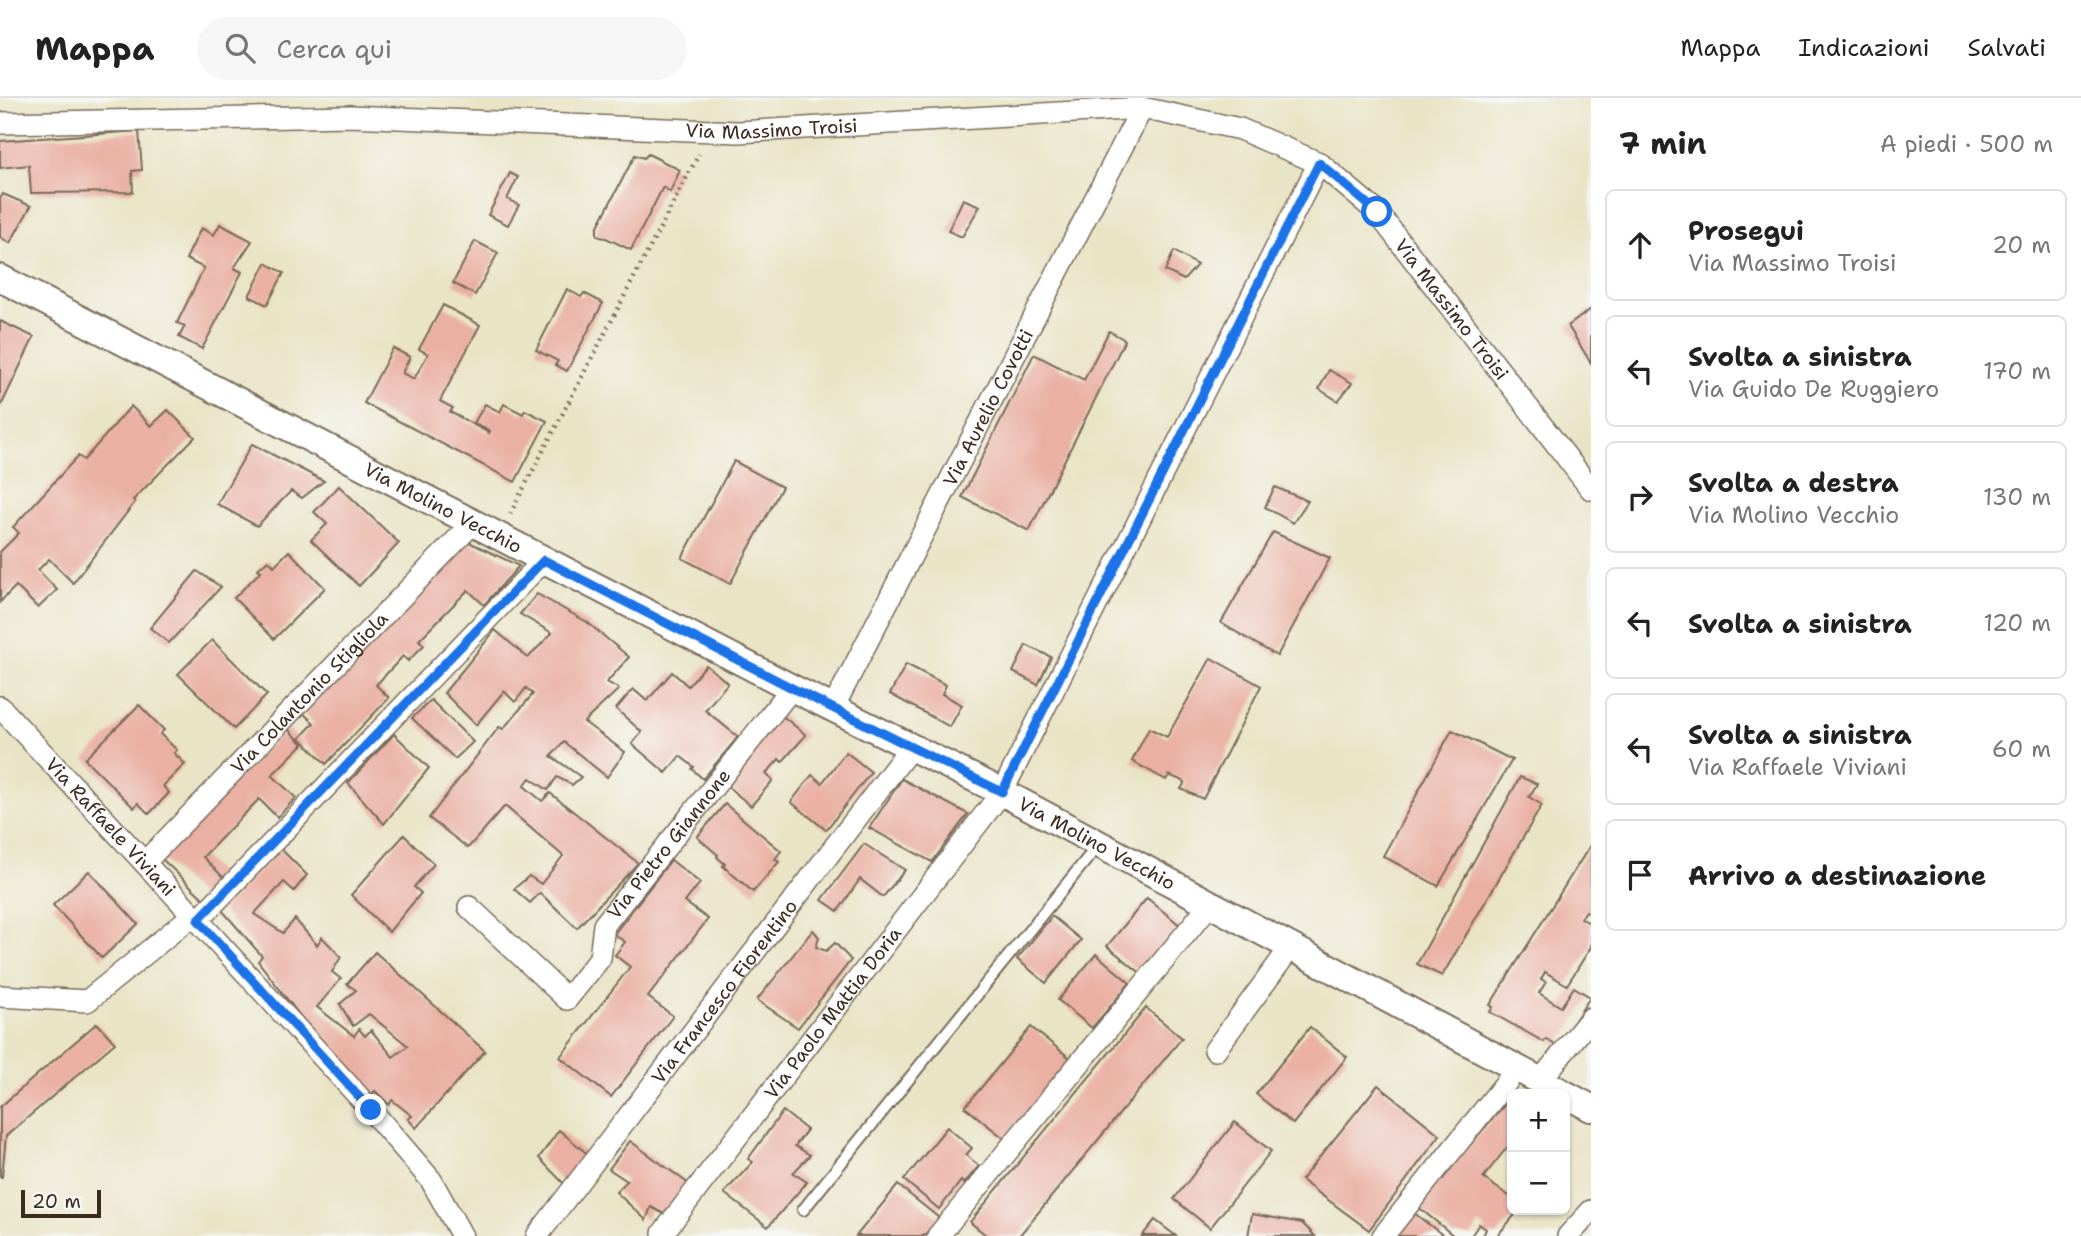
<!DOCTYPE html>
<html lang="it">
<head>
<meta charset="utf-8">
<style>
	:root { --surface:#fff; --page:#f6f6f6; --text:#222; --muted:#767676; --line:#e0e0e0 }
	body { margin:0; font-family:"Shantell Sans",sans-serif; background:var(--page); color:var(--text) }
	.controls { position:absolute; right:21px; bottom:21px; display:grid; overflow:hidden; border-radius:10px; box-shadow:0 2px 5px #0004 }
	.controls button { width:63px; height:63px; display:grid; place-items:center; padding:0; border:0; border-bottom:2px solid var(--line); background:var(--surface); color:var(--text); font:35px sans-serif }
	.scale { position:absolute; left:21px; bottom:18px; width:80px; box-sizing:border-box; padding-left:7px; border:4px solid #3b2a1e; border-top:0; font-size:19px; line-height:24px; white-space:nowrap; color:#3b2a1e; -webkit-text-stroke:5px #f6f6f2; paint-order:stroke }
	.stop { position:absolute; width:21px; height:21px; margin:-16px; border:5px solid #1a73e8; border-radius:50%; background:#fff }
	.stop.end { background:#1a73e8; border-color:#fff; box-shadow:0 2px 7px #0008 }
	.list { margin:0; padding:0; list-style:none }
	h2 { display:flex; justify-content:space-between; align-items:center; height:91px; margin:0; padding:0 28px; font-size:30px }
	h2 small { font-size:23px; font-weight:400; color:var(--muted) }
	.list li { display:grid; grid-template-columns:46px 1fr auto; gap:21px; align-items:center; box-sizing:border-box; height:112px; margin:0 14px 14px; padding:0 14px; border:2px solid var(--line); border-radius:10px }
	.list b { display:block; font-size:26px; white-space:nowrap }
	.list p { margin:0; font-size:23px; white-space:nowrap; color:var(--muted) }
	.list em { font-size:23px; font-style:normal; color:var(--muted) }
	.icon { flex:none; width:38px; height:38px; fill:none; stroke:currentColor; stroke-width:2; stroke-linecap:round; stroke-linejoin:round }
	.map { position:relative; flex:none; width:1591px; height:1138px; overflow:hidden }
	header { display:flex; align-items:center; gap:42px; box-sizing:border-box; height:98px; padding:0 35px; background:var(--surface); border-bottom:2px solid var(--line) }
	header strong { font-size:33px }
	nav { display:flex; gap:38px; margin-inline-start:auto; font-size:24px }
	.search { width:490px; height:63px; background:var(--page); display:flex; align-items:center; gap:18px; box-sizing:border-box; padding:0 24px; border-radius:38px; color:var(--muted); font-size:26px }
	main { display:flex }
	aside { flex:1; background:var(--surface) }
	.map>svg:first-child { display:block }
	.building { fill:#eab0a3 }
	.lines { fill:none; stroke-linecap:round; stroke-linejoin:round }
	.service-casing { stroke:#786b59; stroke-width:14 }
	.minor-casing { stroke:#786b59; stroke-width:24 }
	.tertiary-casing { stroke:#786b59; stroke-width:30 }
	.path { stroke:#786b59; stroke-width:4.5; stroke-dasharray:2 5; stroke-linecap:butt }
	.service { stroke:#fff; stroke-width:10 }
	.minor { stroke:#fff; stroke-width:21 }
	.tertiary { stroke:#fff; stroke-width:26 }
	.route { stroke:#1a73e8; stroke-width:9 }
	.labels { text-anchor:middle; stroke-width:5; stroke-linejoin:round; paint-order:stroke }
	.street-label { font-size:19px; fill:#3b2a1e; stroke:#f6f6f2 }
</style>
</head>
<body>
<header>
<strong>Mappa</strong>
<div class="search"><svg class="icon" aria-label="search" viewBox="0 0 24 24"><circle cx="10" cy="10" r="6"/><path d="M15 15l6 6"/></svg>Cerca qui</div>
<nav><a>Mappa</a><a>Indicazioni</a><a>Salvati</a></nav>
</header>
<main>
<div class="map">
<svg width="1591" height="1138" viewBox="0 0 1591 1138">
	<rect width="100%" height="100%" fill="#f6f6f2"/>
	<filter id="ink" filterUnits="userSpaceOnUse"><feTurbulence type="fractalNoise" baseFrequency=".0143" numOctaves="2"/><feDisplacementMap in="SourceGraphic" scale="14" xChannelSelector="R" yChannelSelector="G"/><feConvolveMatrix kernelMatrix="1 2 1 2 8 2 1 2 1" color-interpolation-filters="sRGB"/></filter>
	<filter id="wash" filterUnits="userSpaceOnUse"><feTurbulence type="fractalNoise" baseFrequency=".00686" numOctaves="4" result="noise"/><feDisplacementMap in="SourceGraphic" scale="28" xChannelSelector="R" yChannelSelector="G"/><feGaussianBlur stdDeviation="1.57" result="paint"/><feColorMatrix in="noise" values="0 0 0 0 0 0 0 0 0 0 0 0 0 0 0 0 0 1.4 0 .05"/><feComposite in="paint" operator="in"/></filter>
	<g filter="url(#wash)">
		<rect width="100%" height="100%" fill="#eae4c6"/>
		<g id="blocks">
			<g class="building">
				<polygon points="139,33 142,72 132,73 133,94 31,95 29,67 0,70 0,43"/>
				<polygon points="648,56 680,72 670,94 663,89 631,152 606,140 600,139 597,137 597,130 635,57 644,60"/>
				<polygon points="510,75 518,79 507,101 519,107 508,127 488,117"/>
				<polygon points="3,96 31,108 10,145 0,139 0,101"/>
				<polygon points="963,101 980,108 962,139 948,133"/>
				<polygon points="220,126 252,143 234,170 242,174 202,251 179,239 185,228 177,225 204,170 186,161 201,130 214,137"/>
				<polygon points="475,143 498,155 475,197 453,185"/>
				<polygon points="1174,153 1197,167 1184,182 1165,173"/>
				<polygon points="266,165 284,175 267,207 249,198"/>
				<polygon points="567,191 581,199 584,195 603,205 567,273 555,267 558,263 536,252"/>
				<polygon points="443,207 480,227 440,303 453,310 450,314 489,335 490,333 474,325 485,306 500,314 504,306 523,316 525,312 547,323 515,384 364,305 393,250 410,259 402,275 414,281 428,256 419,251"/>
				<polygon points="1591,211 1591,265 1568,228"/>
				<polygon points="0,223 34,239 0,310"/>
				<polygon points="1109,233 1125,242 1029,433 962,399 1034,256 1084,282"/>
				<polygon points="1329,272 1352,285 1338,303 1319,291"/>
				<polygon points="131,308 151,328 168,312 195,339 133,402 135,404 73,485 49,461 38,472 57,492 38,510 16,488 0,504 0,454 19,435 13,429 78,358 84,362"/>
				<polygon points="252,346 324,383 302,400 291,393 257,428 217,406"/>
				<polygon points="734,363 782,389 730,486 682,460"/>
				<polygon points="339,388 399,445 359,488 311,442 327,426 314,414"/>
				<polygon points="1275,389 1308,403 1293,425 1265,409"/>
				<polygon points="1273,434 1330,460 1277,558 1221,525"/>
				<polygon points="469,444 519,468 484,507 468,492 419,542 424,547 408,563 403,558 376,587 389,600 326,666 300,640 314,625 303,615"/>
				<polygon points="289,453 325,490 274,541 234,500 261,473 258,471 268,462 274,468"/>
				<polygon points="197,473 221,489 169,545 150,530"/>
				<polygon points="537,496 587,524 629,559 607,584 619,591 584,624 625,654 607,679 564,644 551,658 581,679 572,687 557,679 548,692 530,680 524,688 542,703 550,695 638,765 577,830 540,795 530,805 514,791 529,778 541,786 563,758 505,708 468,750 429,720 499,629 503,631 533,596 526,590 515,604 504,593 476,627 444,595 495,532 528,560 552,535 520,516"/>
				<polygon points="212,542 267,597 234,631 178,576"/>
				<polygon points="1026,547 1051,559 1038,587 1013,574"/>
				<polygon points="1211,560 1261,588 1203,701 1181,691 1185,684 1169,677 1166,682 1132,663 1149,630 1167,639"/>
				<polygon points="906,566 946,587 942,596 962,607 950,629 890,596"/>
				<polygon points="706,567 728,585 705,612 738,639 703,681 692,671 694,669 680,658 666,675 632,646 642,634 616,611 633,591 647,603 672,574 688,588"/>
				<polygon points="431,602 473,644 455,661 412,620"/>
				<polygon points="139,607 164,632 160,636 177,652 174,655 185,666 163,688 169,695 149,716 138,705 134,710 85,661"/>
				<polygon points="780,616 806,637 782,664 779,661 766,676 773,682 751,708 722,684"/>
				<polygon points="287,630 303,646 272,677 296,700 277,719 259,701 203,759 227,783 207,804 161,760"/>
				<polygon points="1452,632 1512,662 1438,788 1383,758"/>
				<polygon points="394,636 429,670 384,726 348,685"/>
				<polygon points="846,654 871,674 826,732 791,704 812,677 822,685"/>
				<polygon points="1520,679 1537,686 1529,699 1542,707 1442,878 1417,866"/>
				<polygon points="902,681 968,716 932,764 869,730"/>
				<polygon points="725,706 781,753 775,761 779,764 753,794 723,768 725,766 717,759 718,757 697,739"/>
				<polygon points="404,737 434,766 414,789 421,795 389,834 351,797"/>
				<polygon points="864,746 905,772 883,799 860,781 838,813 822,802"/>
				<polygon points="1591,746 1591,812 1589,815 1586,813 1581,820 1591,826 1591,849 1567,887 1545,874 1541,881 1546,884 1539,895 1561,909 1574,889 1590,899 1558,949 1546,941 1544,944 1490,914 1493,909 1490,907"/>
				<polygon points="281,751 307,777 294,793 284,784 254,816 283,835 295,821 317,847 322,839 341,859 332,874 341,881 317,909 354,938 359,931 365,938 371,932 393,959 408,948 369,916 353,928 340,906 356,892 347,886 375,854 485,953 416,1030 408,1021 412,1018 392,1002 389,1007 375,993 365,1003 258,863 262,858 221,811"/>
				<polygon points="671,762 700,785 685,804 708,821 648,899 673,918 611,999 560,959 630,869 615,857 625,844 614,836"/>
				<polygon points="89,773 138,826 102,860 53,807"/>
				<polygon points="1147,800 1182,829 1143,877 1107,848"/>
				<polygon points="1052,818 1081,842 1046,885 1017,861"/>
				<polygon points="813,832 819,839 816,849 826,853 835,845 851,862 798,930 757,902"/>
				<polygon points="1096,856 1130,885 1092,930 1058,902"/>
				<polygon points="1146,910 1182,940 1019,1138 987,1138 970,1124"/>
				<polygon points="97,925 115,945 6,1038 2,1079 0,1079 0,1009"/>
				<polygon points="1031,929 1071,961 1005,1041 965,1009"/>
				<polygon points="1310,929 1347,959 1293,1026 1256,996"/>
				<polygon points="1378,987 1440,1037 1369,1132 1301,1082"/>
				<polygon points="1512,998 1512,1043 1483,1080 1512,1100 1512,1112 1519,1112 1497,1138 1483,1138 1486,1131 1479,1126 1471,1138 1454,1138 1417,1108"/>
				<polygon points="783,1013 807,1032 795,1048 810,1057 793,1075 807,1084 768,1129 724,1095 753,1064 748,1061"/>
				<polygon points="1235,1024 1271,1053 1210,1130 1174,1101"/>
				<polygon points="947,1029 972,1050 966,1057 979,1068 964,1086 961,1083 939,1111 904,1082"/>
				<polygon points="559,1032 591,1059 568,1090 539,1060"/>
				<polygon points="630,1043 689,1086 664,1116 651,1109 646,1122 616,1094 627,1083 609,1071"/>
				<polygon points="898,1087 939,1120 924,1138 856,1138"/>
				<polygon points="1414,1115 1444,1138 1395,1138"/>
				<polygon points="1252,1116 1302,1125 1315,1138 1248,1138"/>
				<polygon points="1155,1122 1176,1138 1142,1138"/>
			</g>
		</g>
	</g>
	<g filter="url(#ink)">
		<use href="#blocks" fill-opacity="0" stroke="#786b59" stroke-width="2"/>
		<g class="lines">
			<defs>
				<polyline id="service" points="803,1112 1099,746"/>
				<g id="minor">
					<path id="s1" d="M 0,25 L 350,18 L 738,34 L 1142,10 L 1240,31 L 1319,65 L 1377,114 L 1591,391"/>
					<path id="s2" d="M 0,609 L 193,817 L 371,1012 L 431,1082 L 462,1138"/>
					<path id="s3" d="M 833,610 L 1142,10"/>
					<path id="s4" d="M 145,764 L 473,425"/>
					<path id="s5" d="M 469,809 L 567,901 L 600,860 L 604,827 L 792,590"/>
					<polyline points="198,822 544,462"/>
					<polyline points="0,898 87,903 193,817"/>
					<polyline points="1215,952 1291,849"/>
					<polyline points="1540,983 1591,920"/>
					<path id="s6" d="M 663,1135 L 1002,694 L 1319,65"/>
					<path id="s7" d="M 537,1138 L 911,649"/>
					<polyline points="938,1138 1210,806"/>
					<polyline points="1383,1138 1517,971"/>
					<polyline points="1568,1138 1591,1113"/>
				</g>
				<g id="tertiary">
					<path id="s8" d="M 0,180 L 792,590 L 1002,694 L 1591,1010"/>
				</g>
			</defs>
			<use href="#service" class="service-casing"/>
			<use href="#minor" class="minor-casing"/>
			<use href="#tertiary" class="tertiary-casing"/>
			<polyline class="path" points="510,416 699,56"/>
			<use href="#service" class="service"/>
			<use href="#minor" class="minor"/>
			<use href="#tertiary" class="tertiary"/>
		</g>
	</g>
	<g class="lines" filter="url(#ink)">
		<polyline class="route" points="371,1012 198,822 544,462 792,590 1002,694 1319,65 1377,114"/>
	</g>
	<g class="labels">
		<g class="street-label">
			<text dy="7" stroke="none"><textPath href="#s1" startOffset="772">Via Massimo Troisi</textPath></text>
			<text dy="7" stroke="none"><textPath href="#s1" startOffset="1528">Via Massimo Troisi</textPath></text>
			<text dy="7" stroke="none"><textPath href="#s3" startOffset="338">Via Aurelio Covotti</textPath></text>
			<text dy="7" stroke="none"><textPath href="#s8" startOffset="499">Via Molino Vecchio</textPath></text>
			<text dy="7" stroke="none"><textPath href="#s4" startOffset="236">Via Colantonio Stigliola</textPath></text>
			<text dy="7" stroke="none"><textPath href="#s2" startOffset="163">Via Raffaele Viviani</textPath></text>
			<text dy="7" stroke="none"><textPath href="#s5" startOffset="324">Via Pietro Giannone</textPath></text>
			<text dy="7" stroke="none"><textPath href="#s8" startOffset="1234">Via Molino Vecchio</textPath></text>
			<text dy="7" stroke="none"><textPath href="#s7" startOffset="308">Via Francesco Fiorentino</textPath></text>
			<text dy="7" stroke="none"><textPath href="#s6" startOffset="278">Via Paolo Mattia Doria</textPath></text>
		</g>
	</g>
</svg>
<div class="controls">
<button>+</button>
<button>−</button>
</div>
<div class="scale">20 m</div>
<div class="stop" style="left:1377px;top:114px"></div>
<div class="stop end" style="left:371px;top:1012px"></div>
</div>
<aside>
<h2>7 min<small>A piedi · 500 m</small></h2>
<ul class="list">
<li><svg class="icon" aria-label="ahead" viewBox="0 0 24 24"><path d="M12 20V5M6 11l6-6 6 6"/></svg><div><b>Prosegui</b><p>Via Massimo Troisi</p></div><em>20 m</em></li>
<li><svg class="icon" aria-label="left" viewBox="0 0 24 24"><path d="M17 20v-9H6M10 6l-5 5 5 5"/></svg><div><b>Svolta a sinistra</b><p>Via Guido De Ruggiero</p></div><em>170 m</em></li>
<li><svg class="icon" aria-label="right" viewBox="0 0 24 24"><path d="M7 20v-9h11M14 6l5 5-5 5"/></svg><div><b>Svolta a destra</b><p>Via Molino Vecchio</p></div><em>130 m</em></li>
<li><svg class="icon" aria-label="left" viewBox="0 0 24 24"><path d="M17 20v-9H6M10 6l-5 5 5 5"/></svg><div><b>Svolta a sinistra</b></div><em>120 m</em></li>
<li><svg class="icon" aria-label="left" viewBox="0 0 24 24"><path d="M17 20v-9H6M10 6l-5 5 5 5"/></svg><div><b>Svolta a sinistra</b><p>Via Raffaele Viviani</p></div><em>60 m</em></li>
<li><svg class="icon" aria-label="arrive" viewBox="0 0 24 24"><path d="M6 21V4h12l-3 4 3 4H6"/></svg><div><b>Arrivo a destinazione</b></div></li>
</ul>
</aside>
</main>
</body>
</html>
